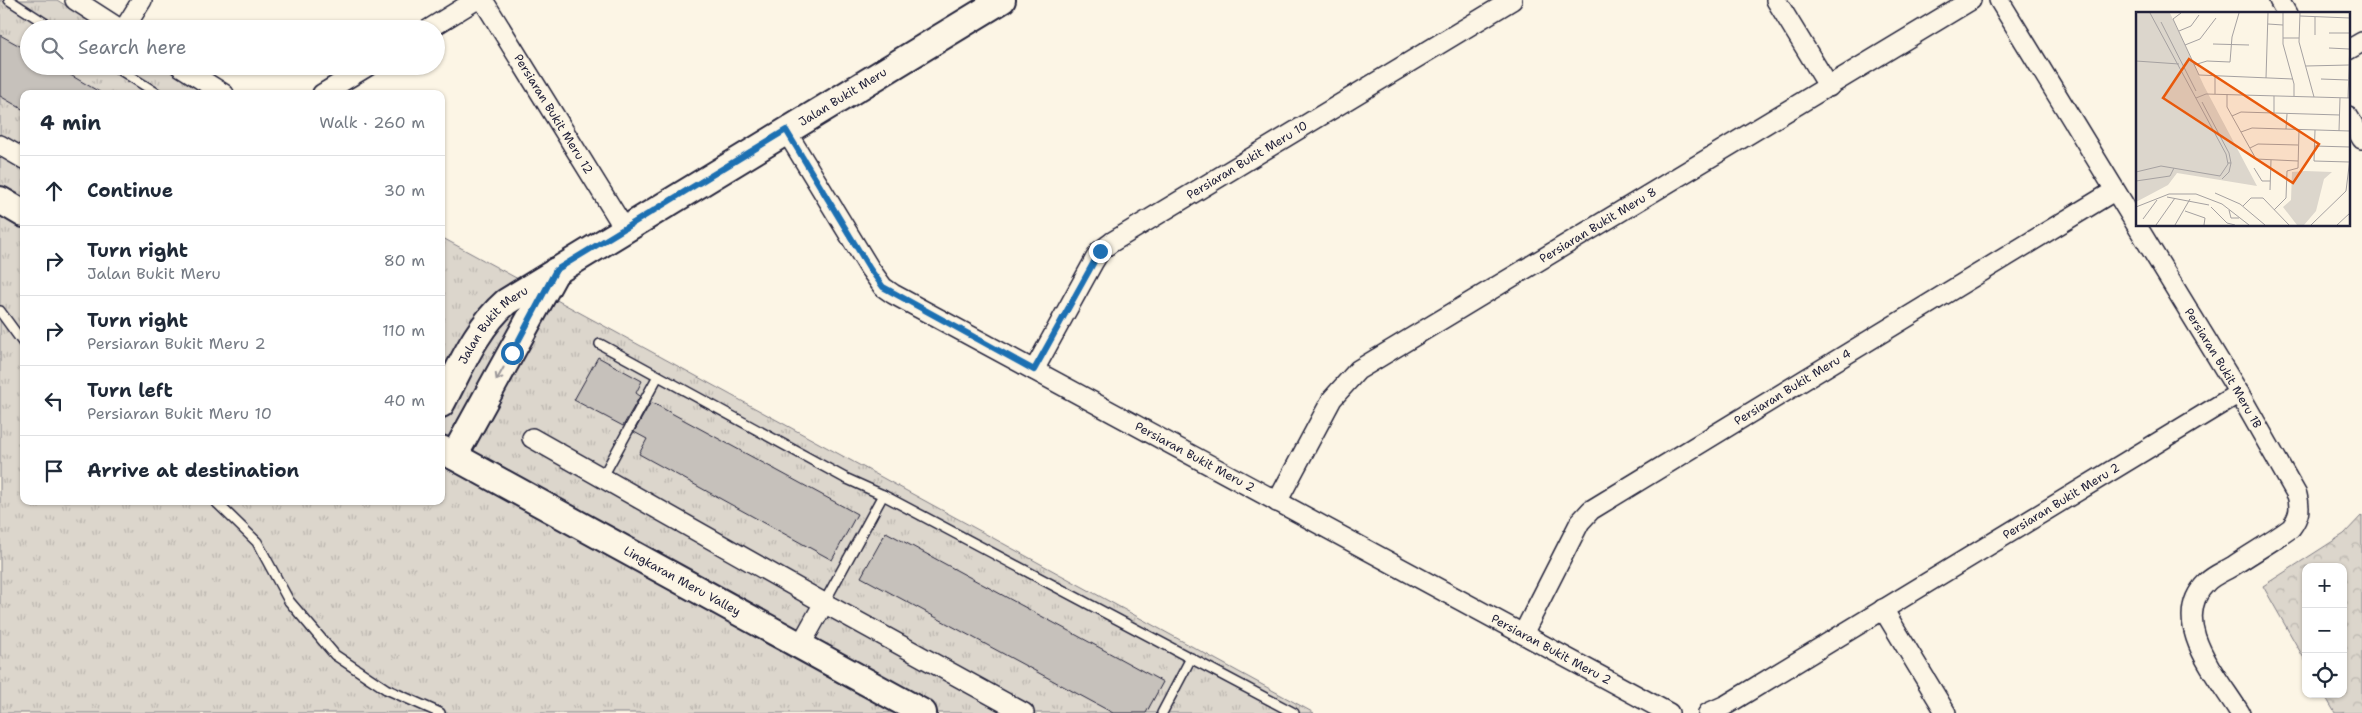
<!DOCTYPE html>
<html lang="en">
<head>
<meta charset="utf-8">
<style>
	:root { --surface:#fff; --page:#f6f6f7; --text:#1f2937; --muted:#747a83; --line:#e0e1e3 }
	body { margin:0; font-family:"Shantell Sans",sans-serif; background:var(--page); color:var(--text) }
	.controls { position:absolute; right:15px; bottom:15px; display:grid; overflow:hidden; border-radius:10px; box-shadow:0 1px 4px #0004 }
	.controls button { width:45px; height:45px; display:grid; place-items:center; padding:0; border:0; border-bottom:1px solid var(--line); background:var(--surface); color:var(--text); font:25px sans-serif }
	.stop { position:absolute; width:15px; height:15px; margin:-11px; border:4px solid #1f6fb2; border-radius:50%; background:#fff }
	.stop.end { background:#1f6fb2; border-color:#fff; box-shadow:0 1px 5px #0008 }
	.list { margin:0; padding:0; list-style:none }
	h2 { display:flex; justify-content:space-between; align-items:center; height:65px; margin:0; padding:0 20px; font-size:21px }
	h2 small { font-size:16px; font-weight:400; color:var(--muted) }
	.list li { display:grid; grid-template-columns:32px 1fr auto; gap:15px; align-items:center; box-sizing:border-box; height:70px; padding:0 20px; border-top:1px solid var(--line) }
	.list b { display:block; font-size:19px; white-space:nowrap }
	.list p { margin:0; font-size:16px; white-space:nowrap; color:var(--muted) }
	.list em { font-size:16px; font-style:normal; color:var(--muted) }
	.icon { flex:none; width:28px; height:28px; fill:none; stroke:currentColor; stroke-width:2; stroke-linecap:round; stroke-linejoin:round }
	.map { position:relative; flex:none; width:2362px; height:713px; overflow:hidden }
	.search { position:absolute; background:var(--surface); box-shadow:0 1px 4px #0004; left:20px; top:20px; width:425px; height:55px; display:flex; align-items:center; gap:12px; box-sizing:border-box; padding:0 18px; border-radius:28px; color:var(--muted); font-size:19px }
	.panel { position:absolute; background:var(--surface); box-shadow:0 1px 4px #0004; left:20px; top:90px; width:425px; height:415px; border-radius:10px }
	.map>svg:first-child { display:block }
	.grass { fill:url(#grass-tufts); stroke:#7f7c84 }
	.forest { fill:url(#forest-crowns); stroke:#7f7c84 }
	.building { fill:#c6c1bb; stroke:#22223b }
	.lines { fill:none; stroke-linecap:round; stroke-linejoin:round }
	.lane-casing { stroke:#22223b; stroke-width:12 }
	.street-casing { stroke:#22223b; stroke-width:22 }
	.secondary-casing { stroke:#22223b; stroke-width:30 }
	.lane { stroke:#fcf5e5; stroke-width:9 }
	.street { stroke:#fcf5e5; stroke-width:19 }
	.secondary { stroke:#fcf5e5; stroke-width:26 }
	.oneway { stroke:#9a9698 }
	.route { stroke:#1f6fb2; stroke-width:6 }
	.labels { text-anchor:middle; stroke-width:4; stroke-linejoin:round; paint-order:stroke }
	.street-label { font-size:12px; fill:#22223b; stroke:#fcf5e5 }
	.inset-road { fill:none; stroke:#a5a1a1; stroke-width:1 }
	.view { fill:#e8590c; fill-opacity:0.15; stroke:#e8590c; stroke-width:2.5 }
	.inset-edge { fill:none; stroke:#22223b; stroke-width:2.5 }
</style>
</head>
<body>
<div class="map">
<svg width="2362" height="713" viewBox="0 0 2362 713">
	<defs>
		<pattern id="grass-tufts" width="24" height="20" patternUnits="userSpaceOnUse" patternTransform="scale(1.25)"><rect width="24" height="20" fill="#dcd6cc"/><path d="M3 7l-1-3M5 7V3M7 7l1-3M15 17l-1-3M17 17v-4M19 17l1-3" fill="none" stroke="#bcb7b0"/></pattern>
		<pattern id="forest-crowns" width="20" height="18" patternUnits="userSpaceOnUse" patternTransform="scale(1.25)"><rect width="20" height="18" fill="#dcd6cc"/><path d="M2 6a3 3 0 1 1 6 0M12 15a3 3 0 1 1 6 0" fill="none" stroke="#bcb7b0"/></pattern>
	</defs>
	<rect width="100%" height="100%" fill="#fcf5e5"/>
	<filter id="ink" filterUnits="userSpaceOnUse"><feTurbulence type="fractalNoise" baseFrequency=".02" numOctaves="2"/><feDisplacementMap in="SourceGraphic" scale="10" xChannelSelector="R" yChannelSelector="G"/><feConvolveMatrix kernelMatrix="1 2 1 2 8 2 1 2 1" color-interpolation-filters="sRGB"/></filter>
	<g filter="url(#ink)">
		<polygon class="grass" points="0,0 57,0 103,29 29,29 29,66 164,66 208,94 24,94 24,501 441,501 441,237 1314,713 0,713"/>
		<polygon class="forest" points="2362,515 2362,713 2335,713 2324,694 2343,694 2343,567 2306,567 2306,662 2263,586 2344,534"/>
		<g class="building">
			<polygon points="0,35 29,51 29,66 55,66 103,94 24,94 24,110 0,96"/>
			<polygon points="598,357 642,381 636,393 640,396 623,426 574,400"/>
			<polygon points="651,402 857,514 832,560 639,454 647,439 634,432"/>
			<polygon points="886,532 1163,682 1146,713 1113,713 861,577"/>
		</g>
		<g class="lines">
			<defs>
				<g id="lane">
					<polyline points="9,0 54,29"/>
					<polyline points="114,66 158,94"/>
					<polyline points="0,311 24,344"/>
					<polyline points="600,344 845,478 883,495 1294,713"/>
					<polyline points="602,478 658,376"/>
					<polyline points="215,501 257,542 289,601 335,655 386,689 440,713"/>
					<polyline points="824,603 883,495"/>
					<polyline points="1162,713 1191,658"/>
				</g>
				<g id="street">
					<polyline points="75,0 120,29"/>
					<path id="s1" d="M 483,0 L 624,228"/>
					<polyline points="1776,0 1829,87"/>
					<path id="s2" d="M 1999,0 L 2239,393 L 2297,495 C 2301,509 2299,517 2291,528 C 2272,542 2252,553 2233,566 C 2225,571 2214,575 2207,582 C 2167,621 2218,677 2240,713"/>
					<polyline points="2279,0 2287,14"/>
					<polyline points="124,29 142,0"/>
					<polyline points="429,29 476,0"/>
					<polyline points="2348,50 2362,42"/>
					<polyline points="180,66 224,94"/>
					<polyline points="322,94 368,66"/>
					<polyline points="2348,116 2362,139"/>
					<path id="s3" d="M 786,131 L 870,269 L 883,287 L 893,294 L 1669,713"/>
					<polyline points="0,145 24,159"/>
					<path id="s4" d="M 1034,370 L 1094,261 L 1100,251 L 1112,242 L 1512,0"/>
					<polyline points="532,438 824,603 1024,713"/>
					<path id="s5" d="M 1277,502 L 1332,399 L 1358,370 L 1971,0"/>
					<polyline points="1883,609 1946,713"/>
					<path id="s6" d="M 1523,634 L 1580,522 L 1591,510 L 2114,191"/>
					<polyline points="800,646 824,603"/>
					<path id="s7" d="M 1708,713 L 1726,705 L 2239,393"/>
				</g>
				<g id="secondary">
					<polyline points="0,200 24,214"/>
					<path id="s8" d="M 441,404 C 460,369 475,329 506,302 L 1002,0"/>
					<path id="s9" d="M 441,449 L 923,713"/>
					<polyline points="454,456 556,271"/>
				</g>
			</defs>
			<use href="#lane" class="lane-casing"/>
			<use href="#street" class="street-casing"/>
			<use href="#secondary" class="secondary-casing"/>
			<use href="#lane" class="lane"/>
			<use href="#street" class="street"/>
			<use href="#secondary" class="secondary"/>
		</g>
		<defs><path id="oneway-shaft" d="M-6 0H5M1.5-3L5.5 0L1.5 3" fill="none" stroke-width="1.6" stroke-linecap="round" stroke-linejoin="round" transform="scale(1.25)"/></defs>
		<use class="oneway" href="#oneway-shaft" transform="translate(500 374) rotate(119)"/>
	</g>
	<g class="lines" filter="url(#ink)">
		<polyline class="route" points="512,353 556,270 786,130 870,269 883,287 1034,370 1100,251"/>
	</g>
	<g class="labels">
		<g class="street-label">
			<text dy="4" stroke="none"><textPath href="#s8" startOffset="516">Jalan Bukit Meru</textPath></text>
			<text dy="4" stroke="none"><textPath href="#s1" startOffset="134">Persiaran Bukit Meru 12</textPath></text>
			<text dy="4" stroke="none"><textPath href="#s4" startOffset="309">Persiaran Bukit Meru 10</textPath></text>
			<text dy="4" stroke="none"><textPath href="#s5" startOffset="436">Persiaran Bukit Meru 8</textPath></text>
			<text dy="4" stroke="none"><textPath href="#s8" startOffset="96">Jalan Bukit Meru</textPath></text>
			<text dy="4" stroke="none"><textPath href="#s2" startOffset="431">Persiaran Bukit Meru 1B</textPath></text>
			<text dy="4" stroke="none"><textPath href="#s6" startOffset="378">Persiaran Bukit Meru 4</textPath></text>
			<text dy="4" stroke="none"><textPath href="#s3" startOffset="539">Persiaran Bukit Meru 2</textPath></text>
			<text dy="4" stroke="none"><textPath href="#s7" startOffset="412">Persiaran Bukit Meru 2</textPath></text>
			<text dy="4" stroke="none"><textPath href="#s9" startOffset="275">Lingkaran Meru Valley</textPath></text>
			<text dy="4" stroke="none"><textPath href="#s3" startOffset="944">Persiaran Bukit Meru 2</textPath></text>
		</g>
	</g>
	<g transform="translate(2136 12)">
		<rect width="214" height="214" fill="#fcf5e5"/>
		<path d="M 0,1 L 34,1 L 68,74 L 121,174 L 41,161 L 32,173 L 0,190 Z" fill="#dcd6cc"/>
		<path d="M 169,159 L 196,160 L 188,167 L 180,199 L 168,213 L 161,213 L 147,195 L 155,188 L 156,160 Z" fill="#dcd6cc"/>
		<path class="inset-road" d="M 45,1 L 37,7 L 63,63 L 157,67M 147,1 L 147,32 L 158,72 L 158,84M 164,1 L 163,30 L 178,85M 164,4 L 214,6M 25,10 L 60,79M 132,12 L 147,13M 43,19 L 55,14 L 63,3M 193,21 L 214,21M 179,23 L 179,5M 147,26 L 163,26M 77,32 L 113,33M 49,33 L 64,27 L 80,6M 193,36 L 213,37M 0,49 L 43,52M 58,53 L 71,49 L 94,50 L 96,25 L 103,1M 170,54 L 213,53M 130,66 L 132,1M 185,67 L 212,68M 79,82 L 79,64M 91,82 L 91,95 L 120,147 L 162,149M 60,86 L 70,82 L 214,86M 212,86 L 214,28M 66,90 L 93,141 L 95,151 L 92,151M 138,101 L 138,84M 96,104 L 105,100 L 204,103M 150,117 L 151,102M 179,118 L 178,149 L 213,150M 203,119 L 204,86M 105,120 L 116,116 L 214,119M 178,134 L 214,135M 114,136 L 122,132 L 162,133M 118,156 L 126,169 L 134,169M 0,160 L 25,154 L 84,164 L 92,152 L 90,142 L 14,1M 86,167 L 93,160 L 95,151M 0,169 L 34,164 L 38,156M 134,178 L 135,148M 79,181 L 104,192 L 129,213M 31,185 L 73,193M 107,194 L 115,186 L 127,186 L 153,213M 0,195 L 33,182 L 60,182 L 86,192 L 113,213M 75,195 L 91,211 L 99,213M 93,198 L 95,206 L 103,206M 138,198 L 150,186 L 151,159 L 162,156 L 163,118M 49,199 L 69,206 L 68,213M 7,207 L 21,188M 20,213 L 39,186M 39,213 L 54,187M 175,213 L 210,179 L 214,146M 201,213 L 214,201"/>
		<path class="view" d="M 53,47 L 183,132 L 157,171 L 27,86 Z"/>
		<rect width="214" height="214" class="inset-edge"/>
	</g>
</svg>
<div class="controls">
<button>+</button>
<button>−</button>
<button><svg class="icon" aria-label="locate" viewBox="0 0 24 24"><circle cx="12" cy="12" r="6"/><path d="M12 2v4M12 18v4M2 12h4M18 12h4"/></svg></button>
</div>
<div class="stop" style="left:512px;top:353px"></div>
<div class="stop end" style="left:1100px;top:251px"></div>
<div class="search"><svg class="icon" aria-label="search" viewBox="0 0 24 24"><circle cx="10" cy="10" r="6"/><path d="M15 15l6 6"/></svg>Search here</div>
<section class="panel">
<h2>4 min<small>Walk · 260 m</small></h2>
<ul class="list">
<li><svg class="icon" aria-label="ahead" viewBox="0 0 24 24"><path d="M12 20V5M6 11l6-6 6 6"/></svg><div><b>Continue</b></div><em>30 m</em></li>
<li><svg class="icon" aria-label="right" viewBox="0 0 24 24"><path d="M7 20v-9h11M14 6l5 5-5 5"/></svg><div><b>Turn right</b><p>Jalan Bukit Meru</p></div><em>80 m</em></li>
<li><svg class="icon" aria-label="right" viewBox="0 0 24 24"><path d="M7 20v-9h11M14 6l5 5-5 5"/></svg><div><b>Turn right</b><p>Persiaran Bukit Meru 2</p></div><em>110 m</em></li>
<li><svg class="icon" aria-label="left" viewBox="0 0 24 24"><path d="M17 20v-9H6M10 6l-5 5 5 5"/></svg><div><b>Turn left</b><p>Persiaran Bukit Meru 10</p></div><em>40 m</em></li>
<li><svg class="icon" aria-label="arrive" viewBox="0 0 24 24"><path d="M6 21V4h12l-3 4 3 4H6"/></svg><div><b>Arrive at destination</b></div></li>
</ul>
</section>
</div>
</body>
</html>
